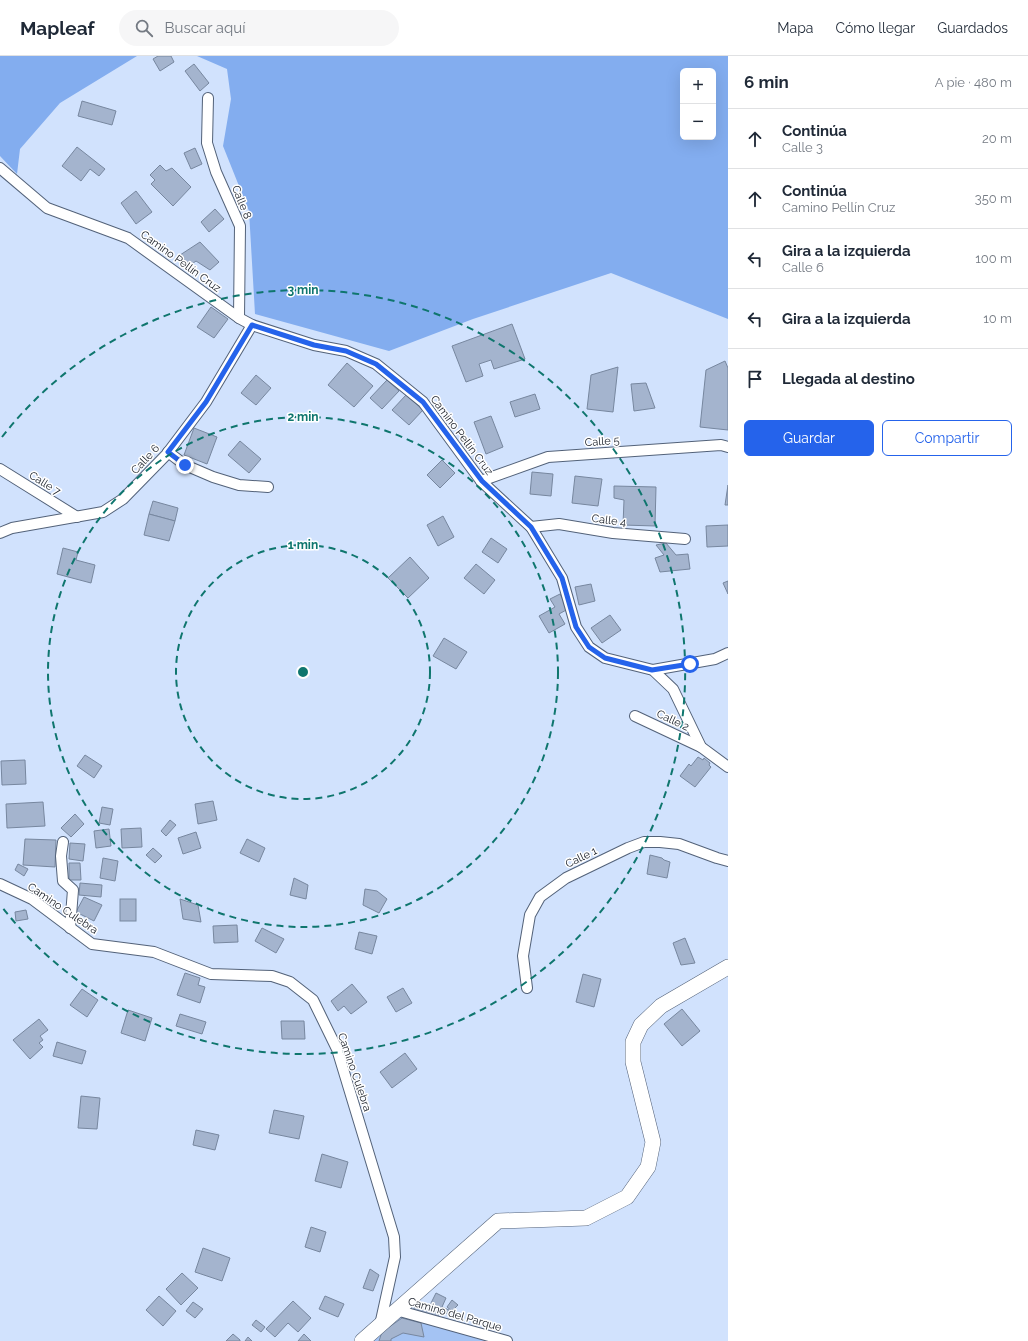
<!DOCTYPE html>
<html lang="es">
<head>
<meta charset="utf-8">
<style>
	:root { --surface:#fff; --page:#f6f6f7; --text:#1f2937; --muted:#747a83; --line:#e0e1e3; --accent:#2563eb }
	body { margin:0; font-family:Raleway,sans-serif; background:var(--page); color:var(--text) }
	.controls { position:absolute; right:12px; top:12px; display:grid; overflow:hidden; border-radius:6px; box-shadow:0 4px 16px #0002 }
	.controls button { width:36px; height:36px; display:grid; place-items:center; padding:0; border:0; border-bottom:1px solid var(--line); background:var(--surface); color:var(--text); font:20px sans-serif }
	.stop { position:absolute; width:12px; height:12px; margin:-9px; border:3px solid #2563eb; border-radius:50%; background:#fff }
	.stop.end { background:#2563eb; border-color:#fff; box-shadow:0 1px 4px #0008 }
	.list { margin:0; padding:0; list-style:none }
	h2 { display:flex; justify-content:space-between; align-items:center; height:52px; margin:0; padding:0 16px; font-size:17px }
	h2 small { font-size:13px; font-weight:400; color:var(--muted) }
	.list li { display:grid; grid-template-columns:26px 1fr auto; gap:12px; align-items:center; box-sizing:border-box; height:60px; padding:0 16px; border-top:1px solid var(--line) }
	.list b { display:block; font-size:15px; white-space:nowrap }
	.list p { margin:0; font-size:13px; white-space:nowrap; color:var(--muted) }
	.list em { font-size:13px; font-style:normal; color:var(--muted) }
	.actions { display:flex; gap:8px; padding:12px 16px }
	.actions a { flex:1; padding:9px 0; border:1px solid var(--accent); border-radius:6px; text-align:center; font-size:14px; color:var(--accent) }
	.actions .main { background:var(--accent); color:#fff }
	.icon { flex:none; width:22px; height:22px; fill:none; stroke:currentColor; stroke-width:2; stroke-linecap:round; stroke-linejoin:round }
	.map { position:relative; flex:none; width:728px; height:1285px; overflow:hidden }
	header { display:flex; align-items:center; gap:24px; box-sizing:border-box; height:56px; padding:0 20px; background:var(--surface); border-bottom:1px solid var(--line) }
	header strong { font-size:19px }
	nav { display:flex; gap:22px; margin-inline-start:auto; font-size:14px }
	.search { width:280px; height:36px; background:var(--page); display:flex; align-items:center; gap:10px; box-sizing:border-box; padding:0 14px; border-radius:22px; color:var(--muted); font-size:15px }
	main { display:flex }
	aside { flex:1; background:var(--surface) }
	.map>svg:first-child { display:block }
	.green { fill:#a4c3f3 }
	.forest { fill:#83adef; fill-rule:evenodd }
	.building { fill:#a4b4ce; stroke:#77879f }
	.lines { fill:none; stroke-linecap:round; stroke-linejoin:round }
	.street-casing { stroke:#536279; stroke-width:12 }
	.secondary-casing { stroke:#536279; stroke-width:16 }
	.street { stroke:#fff; stroke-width:10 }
	.secondary { stroke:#fff; stroke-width:15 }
	.route { stroke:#2563eb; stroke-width:5 }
	.ring { fill:none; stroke:#0f766e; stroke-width:2; stroke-dasharray:7 5 }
	.labels { text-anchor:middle; stroke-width:3; stroke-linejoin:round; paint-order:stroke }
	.street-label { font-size:11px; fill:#181e28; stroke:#fff }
	.centre { fill:#0f766e; stroke:#fff; stroke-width:2 }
	.ring-label { font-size:12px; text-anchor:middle; font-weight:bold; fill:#0f766e; stroke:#fff; stroke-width:3; stroke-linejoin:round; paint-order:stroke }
</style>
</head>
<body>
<header>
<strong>Mapleaf</strong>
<div class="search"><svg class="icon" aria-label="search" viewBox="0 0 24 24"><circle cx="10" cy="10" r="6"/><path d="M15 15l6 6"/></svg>Buscar aquí</div>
<nav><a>Mapa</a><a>Cómo llegar</a><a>Guardados</a></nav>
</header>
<main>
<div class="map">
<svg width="728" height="1285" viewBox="0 0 728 1285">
	<rect width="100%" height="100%" fill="#d1e2fd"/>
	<polygon class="green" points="399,1259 488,1285 367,1285"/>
	<g class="forest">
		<polygon points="0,0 137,0 60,47 20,93 17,118 0,100"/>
		<path d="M 197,0 L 728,0 L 728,263 L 611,217 L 473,263 L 389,295 L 255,258 L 249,155 L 223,90 L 231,43 L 227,13 ZM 683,15 L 713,15 L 713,81 L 683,81 Z"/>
	</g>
	<g class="building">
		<polygon points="158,0 171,0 174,6 160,15 153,3"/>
		<polygon points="194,8 209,27 200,35 185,15"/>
		<polygon points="82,45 116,55 112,69 78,60"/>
		<polygon points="77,91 105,113 99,120 90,113 81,125 62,110"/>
		<polygon points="195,92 202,108 191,113 184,97"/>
		<polygon points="160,109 166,115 172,112 191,131 173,150 151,128 155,124 150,119"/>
		<polygon points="136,135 152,156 136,168 121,147"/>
		<polygon points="215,153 224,163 209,176 201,166"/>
		<polygon points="200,186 219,206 210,214 196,205 185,213 177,201"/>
		<polygon points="211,251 228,263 214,282 197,271"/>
		<polygon points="512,268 525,303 494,313 491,304 479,308 483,320 466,326 452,290"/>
		<polygon points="725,305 728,312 728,374 700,371 706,314"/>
		<polygon points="347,307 373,330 354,351 328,329"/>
		<polygon points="618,311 613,356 587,353 591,319"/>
		<polygon points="256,319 271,332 256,349 241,337"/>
		<polygon points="387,324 399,335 382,353 370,342"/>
		<polygon points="646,327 655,352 634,355 631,328"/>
		<polygon points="535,338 540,353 515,361 510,346"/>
		<polygon points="406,339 423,354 409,369 392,354"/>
		<polygon points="491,360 503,391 486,398 474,366"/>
		<polygon points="194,372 217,381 207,408 184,399"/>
		<polygon points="240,385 261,403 249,417 228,399"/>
		<polygon points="442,404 455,417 440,432 427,419"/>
		<polygon points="532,416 553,418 551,440 530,438"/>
		<polygon points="575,420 602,423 598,450 572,447"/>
		<polygon points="728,429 728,449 725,449"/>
		<polygon points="614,430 656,431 655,470 623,469 624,444 614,442"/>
		<polygon points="153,445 178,452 175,465 149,458"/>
		<polygon points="149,458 175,465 169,485 144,479"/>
		<polygon points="443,460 454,481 438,490 427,469"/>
		<polygon points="728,469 728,490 707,491 706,470"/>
		<polygon points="491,482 507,493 498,507 482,496"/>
		<polygon points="666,487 676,499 688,498 690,513 660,516 655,502 664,499 656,489"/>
		<polygon points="63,492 78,496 76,504 95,509 91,527 57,518"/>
		<polygon points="410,501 429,522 408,542 388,522"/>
		<polygon points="476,508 495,524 484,538 464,522"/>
		<polygon points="728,525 728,538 723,527"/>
		<polygon points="591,528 595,545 579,549 575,531"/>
		<polygon points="560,538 568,553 559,558 565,568 549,577 539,560 555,551 550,543"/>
		<polygon points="610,559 621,574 602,587 591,572"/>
		<polygon points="444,582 467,596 456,613 433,600"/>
		<polygon points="85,699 102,710 94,722 77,710"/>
		<polygon points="698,701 703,704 704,702 710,707 709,709 711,711 695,731 680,720 689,708 691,710"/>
		<polygon points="25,704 26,728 2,729 1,705"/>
		<polygon points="213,745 217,764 198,768 195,748"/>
		<polygon points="43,746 45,770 7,772 6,748"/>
		<polygon points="102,751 113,753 110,769 99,767"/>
		<polygon points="75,758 84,768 71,781 61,772"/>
		<polygon points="170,764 176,769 166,780 161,775"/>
		<polygon points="141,772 142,791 122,792 121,773"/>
		<polygon points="109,773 111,790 96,792 94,775"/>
		<polygon points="196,776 201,792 183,798 178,782"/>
		<polygon points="25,783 56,784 55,811 23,809"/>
		<polygon points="247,783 265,792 259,806 240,797"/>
		<polygon points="70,787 85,788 83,805 69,803"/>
		<polygon points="153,792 162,800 155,807 146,799"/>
		<polygon points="650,799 662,802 664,804 670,806 667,822 647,818"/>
		<polygon points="103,802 118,805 115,825 100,822"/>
		<polygon points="69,807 80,807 81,824 69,824"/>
		<polygon points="18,808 28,813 24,820 15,814"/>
		<polygon points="294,822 308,829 306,843 290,839"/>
		<polygon points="80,827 102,829 101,841 79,839"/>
		<polygon points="365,833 377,835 387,843 379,857 363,849"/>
		<polygon points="84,841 102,849 94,865 76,856"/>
		<rect x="120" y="843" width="16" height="22"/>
		<polygon points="180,843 198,849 201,866 183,863"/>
		<polygon points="26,854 28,863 16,865 15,856"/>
		<polygon points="237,869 238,886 214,887 213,870"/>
		<polygon points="262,872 284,883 276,897 255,885"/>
		<polygon points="359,876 377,880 372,898 355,893"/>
		<polygon points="685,882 695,907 681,909 673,887"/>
		<polygon points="185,917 200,922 198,929 205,931 200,947 177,939"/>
		<polygon points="583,918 601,923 594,951 576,946"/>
		<polygon points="352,928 367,946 351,958 344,950 338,955 331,945"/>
		<polygon points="403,932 412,947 396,956 387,941"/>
		<polygon points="82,933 98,944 87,961 70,949"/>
		<polygon points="682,953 700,975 682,990 664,968"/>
		<polygon points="128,954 152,962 145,985 121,977"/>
		<polygon points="180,958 206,966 202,978 176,970"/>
		<polygon points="39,963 48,974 40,980 43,984 39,987 43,991 30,1003 13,984"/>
		<polygon points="281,965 304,965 305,983 282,983"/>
		<polygon points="57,986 86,995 82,1008 53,1000"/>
		<polygon points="405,997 417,1013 392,1032 380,1016"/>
		<polygon points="81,1040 100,1042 97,1073 78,1072"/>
		<polygon points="274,1054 304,1060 299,1083 269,1077"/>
		<polygon points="196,1074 219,1079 215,1094 193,1089"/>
		<polygon points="322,1098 348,1106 341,1132 315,1125"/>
		<polygon points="311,1171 326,1176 320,1196 305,1191"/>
		<polygon points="203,1192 230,1202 222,1225 195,1216"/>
		<polygon points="370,1213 379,1219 373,1235 363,1232"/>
		<polygon points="182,1217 198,1232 181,1249 166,1233"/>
		<polygon points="436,1237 446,1242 442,1251 449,1254 448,1258 440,1254 437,1263 412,1255 418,1247 428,1253"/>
		<polygon points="159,1240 176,1255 163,1270 146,1254"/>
		<polygon points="325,1240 344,1248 338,1261 319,1253"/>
		<polygon points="452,1244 458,1249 452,1255 447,1251"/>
		<polygon points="293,1245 311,1262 298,1276 288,1267 275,1281 266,1273"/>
		<polygon points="193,1246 203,1253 195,1262 186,1255"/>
		<polygon points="402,1262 421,1267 424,1281 403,1277 391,1283 391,1285 379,1285 382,1276"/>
		<polygon points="256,1264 265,1271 261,1276 252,1269"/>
		<polygon points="233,1278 240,1284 240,1285 226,1285"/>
		<polygon points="304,1278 311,1285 298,1285"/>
		<polygon points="248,1281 252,1285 245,1285"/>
	</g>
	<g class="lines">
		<defs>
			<g id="street">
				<polyline points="208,42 207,87 216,116 240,170 239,262"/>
				<polyline points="0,112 47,152 128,182 239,262 252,269 314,289 346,295 376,308 423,346 481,425 531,471 562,522 576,571 589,591 605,602 653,614 673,633 701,691 728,711"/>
				<polyline points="168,396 185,409 213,421 239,429 268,431"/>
				<polyline points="0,413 77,461"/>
				<polyline points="481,425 548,401 721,389 728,391"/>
				<polyline points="531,471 559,468 613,477 685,483"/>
				<polyline points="0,477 12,472 103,456 123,443 166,399 206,346 252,269"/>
				<polyline points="653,614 715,603 728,597"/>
				<polyline points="635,660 701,691"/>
				<polyline points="63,786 61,800 63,825 73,834 70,872"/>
				<polyline points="0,828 32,843 92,888 154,896 211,918 272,920 290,926 313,944 337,993 394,1181 395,1201 380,1269"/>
				<polyline points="527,932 523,900 530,859 540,841 566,822 628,792 644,786 660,786 679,788 717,802 728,805"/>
				<polyline points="396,1254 507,1285"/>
			</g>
			<polyline id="secondary" points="362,1285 498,1165 586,1162 627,1141 648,1111 653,1086 633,1006 633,986 641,969 661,950 728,911"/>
		</defs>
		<use href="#street" class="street-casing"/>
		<use href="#secondary" class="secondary-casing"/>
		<use href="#street" class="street"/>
		<use href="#secondary" class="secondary"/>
	</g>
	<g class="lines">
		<polyline class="route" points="185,409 168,396 206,346 252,269 314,289 346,295 376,308 423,346 482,425 531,471 562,522 576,571 589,591 605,602 652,614 690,608"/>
	</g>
	<g class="ring">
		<circle cx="303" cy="616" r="127"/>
		<circle cx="303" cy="616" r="255"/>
		<path d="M2 381A382 382 0 1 1 2 851"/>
	</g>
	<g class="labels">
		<g class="street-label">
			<text transform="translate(242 146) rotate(68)" y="4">Calle 8</text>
			<text transform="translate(181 205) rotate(36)" y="4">Camino Pellín Cruz</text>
			<text transform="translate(462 379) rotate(53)" y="4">Camino Pellín Cruz</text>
			<text transform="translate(602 385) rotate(-4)" y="4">Calle 5</text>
			<text transform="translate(145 403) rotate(-47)" y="4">Calle 6</text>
			<text transform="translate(45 427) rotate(32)" y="4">Calle 7</text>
			<text transform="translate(609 464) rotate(7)" y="4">Calle 4</text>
			<text transform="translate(673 664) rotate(25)" y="4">Calle 2</text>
			<text transform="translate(581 801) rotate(-26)" y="4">Calle 1</text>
			<text transform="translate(63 852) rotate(34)" y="4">Camino Culebra</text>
			<text transform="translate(355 1016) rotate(71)" y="4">Camino Culebra</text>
			<text transform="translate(455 1258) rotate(16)" y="4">Camino del Parque</text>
		</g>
	</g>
	<circle cx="303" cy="616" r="6" class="centre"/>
	<g class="ring-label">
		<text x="303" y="238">3 min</text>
		<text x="303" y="365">2 min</text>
		<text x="303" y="493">1 min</text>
	</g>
</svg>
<div class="controls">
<button>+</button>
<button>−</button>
</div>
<div class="stop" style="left:690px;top:608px"></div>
<div class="stop end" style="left:185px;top:409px"></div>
</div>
<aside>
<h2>6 min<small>A pie · 480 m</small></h2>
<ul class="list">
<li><svg class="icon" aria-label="ahead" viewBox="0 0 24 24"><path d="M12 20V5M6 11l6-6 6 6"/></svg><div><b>Continúa</b><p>Calle 3</p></div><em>20 m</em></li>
<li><svg class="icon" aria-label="ahead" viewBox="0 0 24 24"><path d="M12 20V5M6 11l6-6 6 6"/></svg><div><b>Continúa</b><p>Camino Pellín Cruz</p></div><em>350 m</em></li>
<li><svg class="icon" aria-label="left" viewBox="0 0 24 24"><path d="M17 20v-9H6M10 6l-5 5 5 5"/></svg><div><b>Gira a la izquierda</b><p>Calle 6</p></div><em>100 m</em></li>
<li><svg class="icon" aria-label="left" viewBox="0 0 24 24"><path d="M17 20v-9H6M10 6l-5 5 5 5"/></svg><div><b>Gira a la izquierda</b></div><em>10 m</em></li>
<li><svg class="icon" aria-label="arrive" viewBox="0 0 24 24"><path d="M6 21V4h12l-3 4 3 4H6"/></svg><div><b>Llegada al destino</b></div></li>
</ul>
<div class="actions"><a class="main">Guardar</a><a>Compartir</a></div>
</aside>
</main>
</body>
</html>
